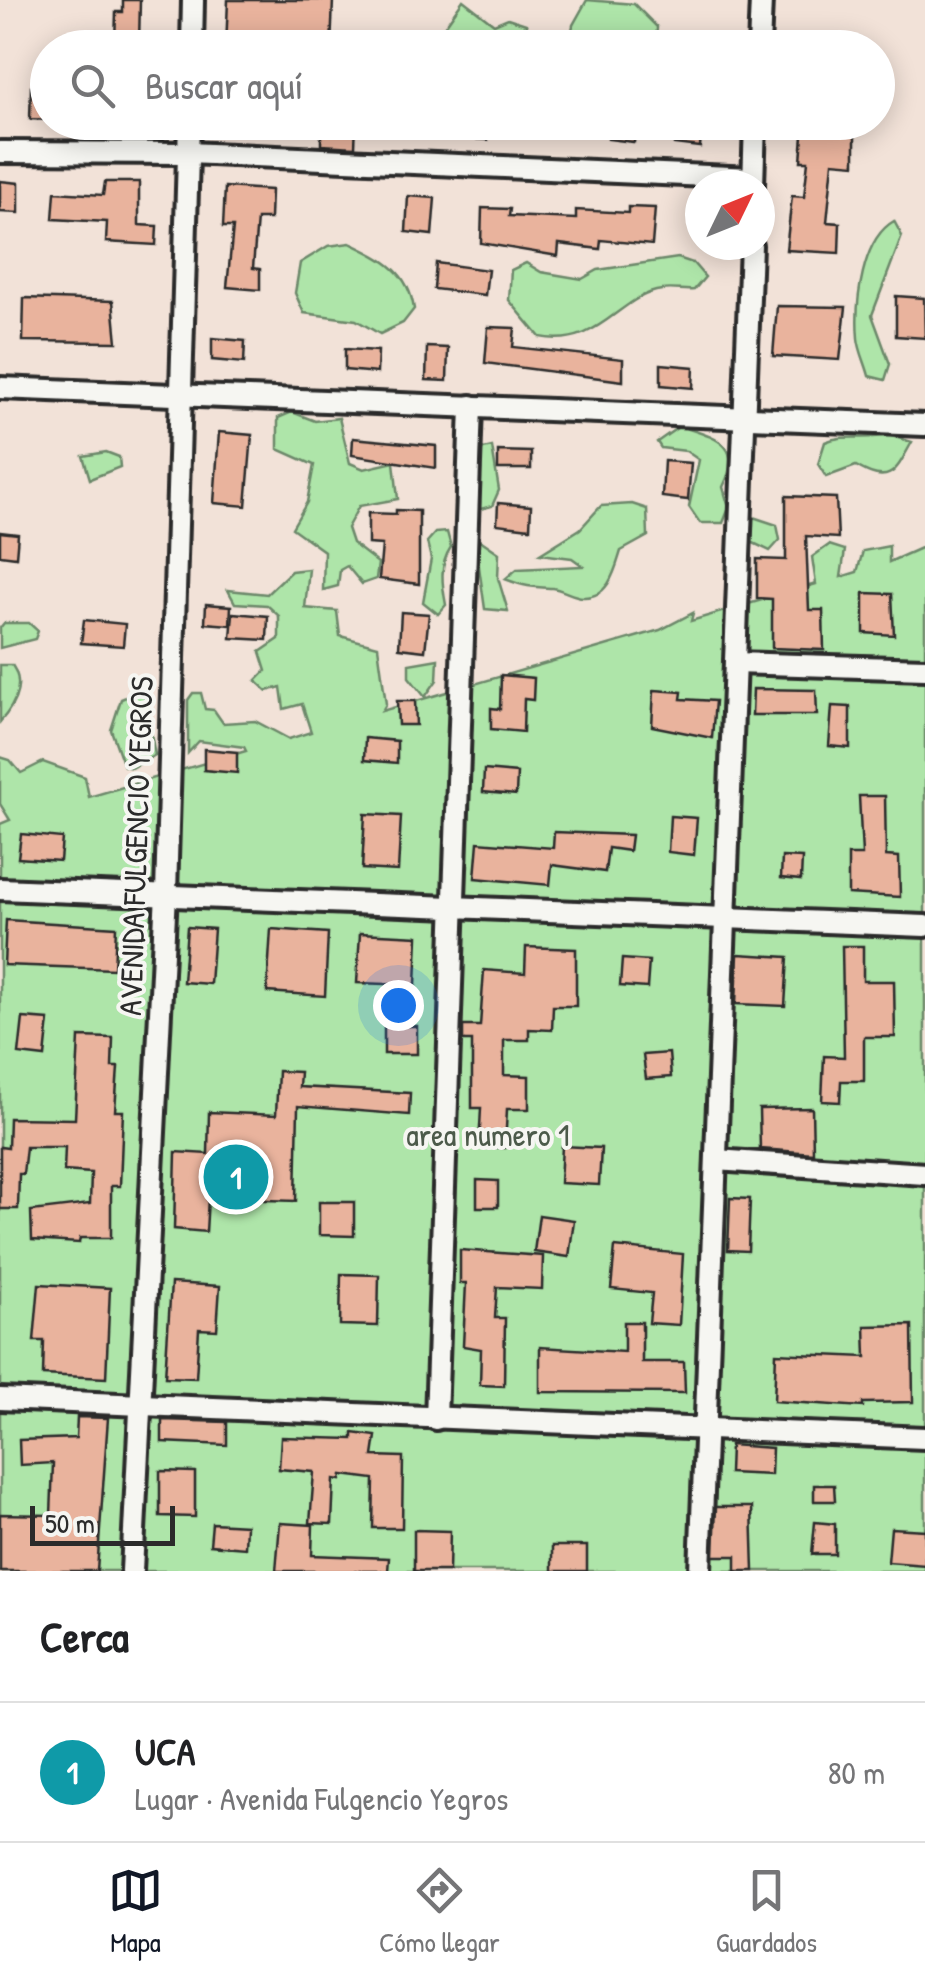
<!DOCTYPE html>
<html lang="es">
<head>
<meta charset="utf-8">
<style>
	:root { --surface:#fff; --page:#f6f6f6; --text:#202124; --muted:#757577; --line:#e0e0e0; --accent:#111827 }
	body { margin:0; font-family:"Patrick Hand",sans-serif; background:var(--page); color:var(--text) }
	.compass { position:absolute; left:685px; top:170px; width:90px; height:90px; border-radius:50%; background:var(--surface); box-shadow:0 5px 25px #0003; rotate:47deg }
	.scale { position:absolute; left:30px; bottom:25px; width:145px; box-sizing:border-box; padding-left:10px; border:5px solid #2b2b2b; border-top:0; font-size:28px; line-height:35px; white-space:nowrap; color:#2b2b2b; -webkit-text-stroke:8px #f6f6f2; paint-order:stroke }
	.you { position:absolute; left:398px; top:1005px; width:35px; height:35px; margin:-25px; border:8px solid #fff; border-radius:50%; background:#1a73e8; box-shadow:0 0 0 15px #1a73e833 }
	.badge { display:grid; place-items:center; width:65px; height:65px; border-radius:50%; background:var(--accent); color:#fff; font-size:32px; font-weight:700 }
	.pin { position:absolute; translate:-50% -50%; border:5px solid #fff; box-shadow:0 2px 10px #0006 }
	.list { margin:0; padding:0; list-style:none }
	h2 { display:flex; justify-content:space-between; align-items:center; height:130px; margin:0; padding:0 40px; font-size:42px }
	h2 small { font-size:32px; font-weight:400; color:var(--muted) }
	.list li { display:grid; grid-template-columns:65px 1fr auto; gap:30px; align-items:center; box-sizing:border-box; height:140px; padding:0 40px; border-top:2px solid var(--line) }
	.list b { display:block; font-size:38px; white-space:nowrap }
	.list p { margin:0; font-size:32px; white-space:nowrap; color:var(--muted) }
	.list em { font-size:32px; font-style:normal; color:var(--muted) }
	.icon { flex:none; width:55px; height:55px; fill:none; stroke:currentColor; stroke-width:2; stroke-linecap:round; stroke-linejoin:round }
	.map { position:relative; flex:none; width:925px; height:1571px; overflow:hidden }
	.search { position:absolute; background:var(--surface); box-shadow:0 5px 25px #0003; left:30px; right:30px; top:30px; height:110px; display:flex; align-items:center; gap:25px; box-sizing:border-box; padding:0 35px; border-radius:55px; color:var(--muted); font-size:38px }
	.sheet { height:270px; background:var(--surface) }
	nav { display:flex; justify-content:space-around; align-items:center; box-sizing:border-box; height:140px; border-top:2px solid var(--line); background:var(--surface); font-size:28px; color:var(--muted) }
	nav a { display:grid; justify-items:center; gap:5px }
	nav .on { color:var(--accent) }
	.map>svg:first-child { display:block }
	.green { fill:#aee5a9; stroke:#6c886a; stroke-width:2.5 }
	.building { fill:#e9b39d; stroke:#2b2b2b; stroke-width:2.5 }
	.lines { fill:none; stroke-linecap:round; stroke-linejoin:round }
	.minor-casing { stroke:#2b2b2b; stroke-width:28 }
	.minor { stroke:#f6f6f2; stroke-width:20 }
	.labels { text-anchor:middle; stroke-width:8; stroke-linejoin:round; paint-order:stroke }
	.street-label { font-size:32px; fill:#2b2b2b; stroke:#f6f6f2 }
	.park-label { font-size:32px; fill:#4c5a4a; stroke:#f6f6f2 }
</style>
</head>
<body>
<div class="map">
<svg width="925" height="1571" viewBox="0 0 925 1571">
	<rect width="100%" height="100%" fill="#f2e2d8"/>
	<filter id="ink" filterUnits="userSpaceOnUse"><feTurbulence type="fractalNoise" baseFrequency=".01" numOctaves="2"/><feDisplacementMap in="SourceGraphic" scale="20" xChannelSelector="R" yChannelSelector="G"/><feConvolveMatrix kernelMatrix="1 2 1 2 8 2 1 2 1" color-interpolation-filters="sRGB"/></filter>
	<g filter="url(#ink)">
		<g class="green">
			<polygon points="463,0 494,24 508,18 526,24 534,41 531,47 406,47 444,27"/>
			<polygon points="587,0 634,4 657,27 656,47 569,47 573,25"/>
			<path d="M 894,221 L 902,236 L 872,315 L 890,364 L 885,380 L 869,376 C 866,364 859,350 858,338 C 855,302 862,239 894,221 Z"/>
			<path d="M 350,243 C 383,259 408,270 414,309 L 403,323 L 380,334 L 356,320 L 304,313 L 295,293 L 300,263 L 328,246 Z"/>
			<path d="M 678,258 L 693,263 L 705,277 L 694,290 C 684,291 672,288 662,290 C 619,295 600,349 540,337 L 509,300 L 511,270 L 526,263 L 541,272 L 582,279 L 598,270 Z"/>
			<polygon points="292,412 315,421 339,418 350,463 364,469 394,462 398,499 359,506 347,528 352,543 378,563 376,579 362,584 347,566 340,570 338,586 323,590 324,551 292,528 307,502 314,465 278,449 278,418"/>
			<path d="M 680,426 C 715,438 745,443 723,487 L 729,508 L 723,523 L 700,523 L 689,507 L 699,460 L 686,451 L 661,448 L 657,442 Z"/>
			<path d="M 888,435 L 912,442 C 895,473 890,486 856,466 L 826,477 L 818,464 L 825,442 C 845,433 866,441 888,435 Z"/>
			<polygon points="492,447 499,490 492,506 477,510 476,463 483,449"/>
			<polygon points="106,452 119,457 120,467 90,479 83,456"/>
			<path d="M 632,504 L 647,509 L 648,536 L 621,551 C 615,570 609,598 583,597 C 573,597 562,589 552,588 C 531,587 526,587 505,579 L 517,569 L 583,566 L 572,558 L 540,554 L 580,529 L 601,506 Z"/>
			<polygon points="753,517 777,525 780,540 770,551 745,539"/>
			<path d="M 447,532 L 451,547 C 439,565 442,584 446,605 L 438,614 L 423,602 L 431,559 L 427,542 L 435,533 Z"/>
			<polygon points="480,540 499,553 498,578 508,611 485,609 476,546"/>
			<polygon points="829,545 845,550 841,577 857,572 863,551 889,546 889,562 925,546 925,1571 0,1571 0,824 10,820 0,804 0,757 10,760 21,773 43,762 85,777 89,797 246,751 244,747 199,741 188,753 188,700 193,693 201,693 205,709 214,710 223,723 255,721 289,739 311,732 302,704 284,709 281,687 267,691 256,681 266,671 260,652 279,639 279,616 267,605 235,603 228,590 267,594 291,571 309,569 305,608 337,611 340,636 378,646 386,704 382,711 660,630 693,613 691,621 816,584 812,557"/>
			<polygon points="4,623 29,623 38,631 35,639 0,648 0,628"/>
			<polygon points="438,659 437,680 425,697 409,677 409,664"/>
			<path d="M 0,665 L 12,665 C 26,685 14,706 0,722 Z"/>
			<polygon points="136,693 144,695 155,755 132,768 124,766 111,730 121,699"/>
		</g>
		<g class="building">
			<polygon points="123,0 140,0 139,44 115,43 116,12 123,12"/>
			<polygon points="228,0 333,0 331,48 226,48"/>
			<polygon points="31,87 48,89 48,120 30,119"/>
			<polygon points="321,122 356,122 355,147 321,145"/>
			<polygon points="417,122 489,122 488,140 417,136"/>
			<polygon points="609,122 636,122 634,142 608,139"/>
			<polygon points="675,122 702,122 700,147 674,144"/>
			<polygon points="804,122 840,122 840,133 855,134 855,164 833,162 827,222 840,223 839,253 786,250 792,196 804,197 808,161 801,161"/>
			<polygon points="0,181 19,183 19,213 0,212"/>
			<polygon points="105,182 139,182 139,225 157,226 156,245 106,242 107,222 53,219 55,192 103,195"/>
			<polygon points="225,187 271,190 270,219 257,219 253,268 260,269 260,290 227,287 233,227 223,227"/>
			<polygon points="408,196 435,198 432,235 406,232"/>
			<polygon points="628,207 655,208 652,245 601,240 600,249 559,244 558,256 481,243 482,208 510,209 509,216 576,219 576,210 628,213"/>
			<polygon points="436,263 488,270 485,295 434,289"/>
			<polygon points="896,296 924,298 925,338 896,336"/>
			<polygon points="24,298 113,301 117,342 23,341"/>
			<polygon points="777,306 846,307 840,360 773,356"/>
			<polygon points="488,327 515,328 513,347 623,359 623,381 485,363"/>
			<polygon points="212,338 245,341 244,363 212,360"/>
			<polygon points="427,347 448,348 447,381 426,380"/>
			<polygon points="345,349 378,351 377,373 345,370"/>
			<polygon points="661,364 694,367 693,388 661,385"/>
			<polygon points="219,432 252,435 246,506 214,503"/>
			<polygon points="353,438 436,446 436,468 352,455"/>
			<polygon points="498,451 531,452 531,469 498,469"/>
			<polygon points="664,461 691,463 688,500 662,497"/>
			<polygon points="786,496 836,498 838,538 806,536 809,610 823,610 824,650 772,648 772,599 757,598 757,559 786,560"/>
			<polygon points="498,503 531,506 530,528 497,524"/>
			<polygon points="396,510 419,511 419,584 379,579 382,545 368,544 368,513 396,514"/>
			<polygon points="0,532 18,534 16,557 0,555"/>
			<polygon points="864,593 892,594 894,635 864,633"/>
			<polygon points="206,604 231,606 230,625 205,623"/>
			<polygon points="401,612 429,614 425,651 399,648"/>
			<polygon points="233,613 268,616 267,640 231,638"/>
			<polygon points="84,620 125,624 123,646 81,643"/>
			<polygon points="501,675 534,678 533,700 524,699 523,732 491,729 491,708 500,709"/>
			<polygon points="753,689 816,690 817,715 752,715"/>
			<polygon points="654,690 682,692 681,699 715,701 712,738 652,726"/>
			<polygon points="397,701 415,701 416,725 398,725"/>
			<polygon points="832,706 850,707 850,748 829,746"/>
			<polygon points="365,738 397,741 397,763 364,760"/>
			<polygon points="204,749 237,752 237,773 204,770"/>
			<polygon points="484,770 517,773 516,795 483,792"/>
			<polygon points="859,796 885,796 886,856 899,857 900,897 848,894 848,855 862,855"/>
			<polygon points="365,814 401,816 398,871 362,869"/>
			<polygon points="670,816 697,818 694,855 668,852"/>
			<polygon points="554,832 631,835 629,851 608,848 605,872 552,865 550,885 475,878 478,842 553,848"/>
			<polygon points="21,834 62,838 60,861 18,858"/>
			<polygon points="782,857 802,858 801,880 781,878"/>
			<polygon points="6,920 116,927 114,969 4,965"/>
			<polygon points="187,927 214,929 210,984 183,982"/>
			<polygon points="271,929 328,933 325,996 267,992"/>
			<polygon points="360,933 418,936 416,985 357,983"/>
			<polygon points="842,946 863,946 863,981 894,981 895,1037 864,1037 864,1081 841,1081 840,1102 822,1101 824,1056 844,1057"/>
			<polygon points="526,947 576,949 576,1006 553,1006 552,1030 529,1029 529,1040 504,1040 504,1075 529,1076 529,1109 507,1109 505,1148 479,1147 481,1108 472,1108 472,1041 463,1041 463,1026 480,1026 484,970 525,973"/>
			<polygon points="738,954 788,957 785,1006 736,1004"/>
			<polygon points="622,959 649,961 647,988 620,986"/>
			<polygon points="23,1018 49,1020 45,1057 19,1054"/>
			<rect x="384" y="1026" width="33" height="28"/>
			<polygon points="79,1037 113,1038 112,1067 118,1067 115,1111 123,1111 120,1186 111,1186 111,1238 80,1238 79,1243 32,1240 31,1211 90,1204 91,1173 64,1171 65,1147 26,1147 23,1174 19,1174 18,1209 0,1209 0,1147 8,1148 9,1118 75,1119"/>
			<polygon points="669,1053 671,1077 646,1079 643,1055"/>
			<polygon points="278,1071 300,1072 299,1087 410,1093 409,1115 298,1106 296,1201 208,1198 206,1232 174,1229 176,1152 208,1154 209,1112 276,1115"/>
			<polygon points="812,1108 813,1153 760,1149 759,1109"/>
			<polygon points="562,1146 601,1148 599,1185 560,1183"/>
			<polygon points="477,1180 498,1181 498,1207 477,1207"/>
			<polygon points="730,1198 750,1199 748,1251 728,1250"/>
			<polygon points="319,1202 354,1202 354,1236 319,1235"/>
			<polygon points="539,1215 574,1220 569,1257 534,1252"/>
			<polygon points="615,1247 683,1254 679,1325 649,1323 652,1293 611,1289"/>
			<polygon points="460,1250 543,1256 542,1289 497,1287 495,1318 505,1318 504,1386 480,1385 481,1349 463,1346 466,1283 460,1283"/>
			<polygon points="341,1274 379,1275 378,1326 340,1325"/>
			<polygon points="171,1283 220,1286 217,1330 199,1329 196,1378 165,1377"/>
			<polygon points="39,1284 110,1288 106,1378 43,1375 44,1341 34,1341"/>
			<polygon points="624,1322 642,1322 642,1362 684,1362 685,1393 540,1392 540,1347 624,1352"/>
			<polygon points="912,1325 913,1402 863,1403 863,1407 774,1401 776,1353 866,1357 865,1326"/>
			<polygon points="77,1417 108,1418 97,1571 0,1571 0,1514 51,1515 53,1463 20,1465 19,1440 76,1438"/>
			<polygon points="162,1420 227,1422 227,1445 162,1442"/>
			<polygon points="353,1433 376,1436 373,1456 403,1457 402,1528 373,1528 374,1479 342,1475 341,1480 334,1479 332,1524 310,1523 314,1472 279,1469 281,1437 353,1439"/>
			<polygon points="730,1445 772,1448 771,1475 729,1473"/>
			<polygon points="160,1471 195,1472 195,1517 160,1516"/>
			<polygon points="814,1485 834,1485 835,1501 814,1501"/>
			<polygon points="716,1507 752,1507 754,1571 736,1571 736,1556 714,1556"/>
			<polygon points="815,1522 835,1524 835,1554 812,1554"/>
			<polygon points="212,1523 246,1525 245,1548 210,1545"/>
			<polygon points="280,1523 313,1525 312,1555 389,1558 388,1571 276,1571"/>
			<polygon points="891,1528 925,1530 925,1565 888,1562"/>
			<polygon points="414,1530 450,1531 449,1571 414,1571"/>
			<rect x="552" y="1546" width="35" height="25"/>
		</g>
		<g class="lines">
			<defs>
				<g id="minor">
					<polyline points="192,48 193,0"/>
					<polyline points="759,48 761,0"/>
					<polyline points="0,152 188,153 753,178"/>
					<polyline points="753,185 755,122"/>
					<polyline points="0,388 925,425"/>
					<polyline points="735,663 925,669"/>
					<polyline points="0,889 925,926"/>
					<polyline points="716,1160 925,1174"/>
					<polyline points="0,1399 925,1438"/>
					<polyline points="436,1419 471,406"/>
					<polyline points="132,1571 166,893 189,122"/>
					<polyline points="700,1571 751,245"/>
				</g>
			</defs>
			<use href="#minor" class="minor-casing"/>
			<use href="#minor" class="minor"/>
		</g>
	</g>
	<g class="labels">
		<g class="street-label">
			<text transform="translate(136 846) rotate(-88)" y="11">AVENIDA FULGENCIO YEGROS</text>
		</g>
		<g class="park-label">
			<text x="488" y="1146">area numero 1</text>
		</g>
	</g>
</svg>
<svg class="compass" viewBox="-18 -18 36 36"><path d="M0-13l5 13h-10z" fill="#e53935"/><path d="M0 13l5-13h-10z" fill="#757577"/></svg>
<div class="scale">50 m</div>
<div class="you"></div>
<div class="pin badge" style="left:236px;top:1177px;background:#0f9aa8">1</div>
<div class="search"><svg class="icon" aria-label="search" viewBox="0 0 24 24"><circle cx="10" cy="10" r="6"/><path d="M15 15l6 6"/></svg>Buscar aquí</div>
</div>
<section class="sheet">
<h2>Cerca<small></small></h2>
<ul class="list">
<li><span class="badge" style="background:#0f9aa8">1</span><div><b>UCA</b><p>Lugar · Avenida Fulgencio Yegros</p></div><em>80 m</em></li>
</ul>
</section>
<nav>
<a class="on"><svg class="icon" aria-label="map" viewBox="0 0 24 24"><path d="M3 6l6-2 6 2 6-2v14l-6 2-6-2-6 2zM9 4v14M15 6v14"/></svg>Mapa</a>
<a><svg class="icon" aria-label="directions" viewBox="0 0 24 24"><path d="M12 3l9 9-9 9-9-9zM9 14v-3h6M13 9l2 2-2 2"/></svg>Cómo llegar</a>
<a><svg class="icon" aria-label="saved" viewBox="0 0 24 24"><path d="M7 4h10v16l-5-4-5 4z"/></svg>Guardados</a>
</nav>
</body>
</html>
